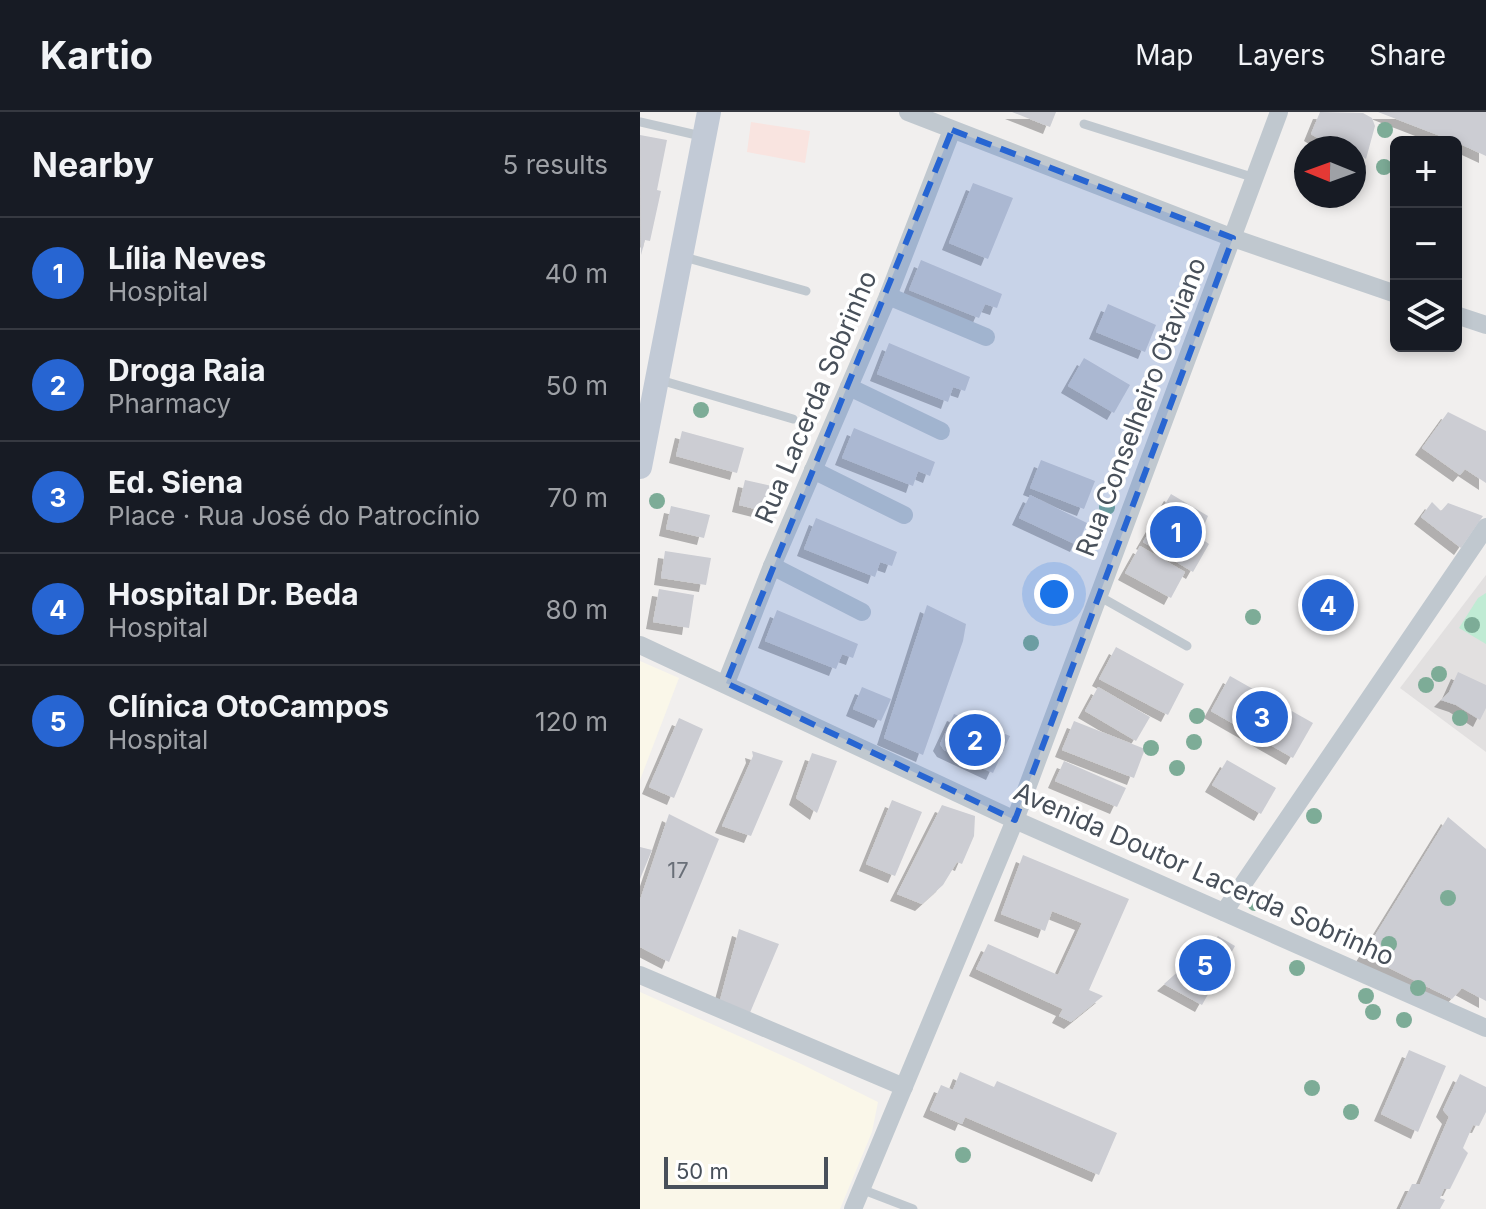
<!DOCTYPE html>
<html lang="en">
<head>
<meta charset="utf-8">
<style>
	:root { --surface:#171b24; --page:#20242c; --text:#f1f3f6; --muted:#9ea1a6; --line:#363941; --accent:#2765d2 }
	body { margin:0; font-family:Inter,sans-serif; background:var(--page); color:var(--text) }
	.controls { position:absolute; right:24px; top:24px; display:grid; overflow:hidden; border-radius:12px; box-shadow:0 4px 12px #0003 }
	.controls button { width:72px; height:72px; display:grid; place-items:center; padding:0; border:0; border-bottom:2px solid var(--line); background:var(--surface); color:var(--text); font:40px sans-serif }
	.compass { position:absolute; left:654px; top:24px; width:72px; height:72px; border-radius:50%; background:var(--surface); box-shadow:0 4px 12px #0003; rotate:271deg }
	.scale { position:absolute; left:24px; bottom:20px; width:164px; box-sizing:border-box; padding-left:8px; border:4px solid #48505a; border-top:0; font-size:22px; line-height:28px; white-space:nowrap; color:#48505a; -webkit-text-stroke:6px #fff; paint-order:stroke }
	.you { position:absolute; left:414px; top:482px; width:28px; height:28px; margin:-20px; border:6px solid #fff; border-radius:50%; background:#1a73e8; box-shadow:0 0 0 12px #1a73e833 }
	.badge { display:grid; place-items:center; width:52px; height:52px; border-radius:50%; background:var(--accent); color:#fff; font-size:26px; font-weight:700 }
	.pin { position:absolute; translate:-50% -50%; border:4px solid #fff; box-shadow:0 2px 8px #0006 }
	.list { margin:0; padding:0; list-style:none }
	h2 { display:flex; justify-content:space-between; align-items:center; height:104px; margin:0; padding:0 32px; font-size:34px }
	h2 small { font-size:26px; font-weight:400; color:var(--muted) }
	.list li { display:grid; grid-template-columns:52px 1fr auto; gap:24px; align-items:center; box-sizing:border-box; height:112px; padding:0 32px; border-top:2px solid var(--line) }
	.list b { display:block; font-size:30px; white-space:nowrap }
	.list p { margin:0; font-size:26px; white-space:nowrap; color:var(--muted) }
	.list em { font-size:26px; font-style:normal; color:var(--muted) }
	.icon { flex:none; width:44px; height:44px; fill:none; stroke:currentColor; stroke-width:2; stroke-linecap:round; stroke-linejoin:round }
	.map { position:relative; flex:none; width:846px; height:1097px; overflow:hidden }
	header { display:flex; align-items:center; gap:48px; box-sizing:border-box; height:112px; padding:0 40px; background:var(--surface); border-bottom:2px solid var(--line) }
	header strong { font-size:38px }
	nav { display:flex; gap:44px; margin-inline-start:auto; font-size:28px }
	main { display:flex }
	aside { flex:1; background:var(--surface) }
	.map>svg:first-child { display:block }
	.commercial { fill:#faf7e9 }
	.education { fill:#e2e0e0 }
	.medical { fill:#f9e4e0 }
	.green { fill:#c0ebd4 }
	.building { fill:#cccdd3; filter:url(#shadow) }
	.lines { fill:none; stroke-linecap:round; stroke-linejoin:round }
	.lane { stroke:#c0c8cf; stroke-width:9 }
	.street { stroke:#c0c8cf; stroke-width:18 }
	.secondary { stroke:#c2cad6; stroke-width:24 }
	.tree { fill:#7dac97 }
	.marked { fill:#2765d2; fill-opacity:0.2; stroke:#2765d2; stroke-width:6; stroke-dasharray:16 10; stroke-linejoin:round }
	.labels { text-anchor:middle; stroke-width:7; stroke-linejoin:round; paint-order:stroke }
	.number-label { font-size:22px; fill:#696f78 }
	.street-label { font-size:26px; fill:#48505a; stroke:#fff }
</style>
</head>
<body>
<header>
<strong>Kartio</strong>
<nav><a>Map</a><a>Layers</a><a>Share</a></nav>
</header>
<main>
<aside>
<h2>Nearby<small>5 results</small></h2>
<ul class="list">
<li><span class="badge">1</span><div><b>Lília Neves</b><p>Hospital</p></div><em>40 m</em></li>
<li><span class="badge">2</span><div><b>Droga Raia</b><p>Pharmacy</p></div><em>50 m</em></li>
<li><span class="badge">3</span><div><b>Ed. Siena</b><p>Place · Rua José do Patrocínio</p></div><em>70 m</em></li>
<li><span class="badge">4</span><div><b>Hospital Dr. Beda</b><p>Hospital</p></div><em>80 m</em></li>
<li><span class="badge">5</span><div><b>Clínica OtoCampos</b><p>Hospital</p></div><em>120 m</em></li>
</ul>
</aside>
<div class="map">
<svg width="846" height="1097" viewBox="0 0 846 1097">
	<defs>
		<filter id="shadow"><feDropShadow dx="-7" dy="7" stdDeviation="0" flood-color="#0004"/></filter>
	</defs>
	<rect width="100%" height="100%" fill="#f1efee"/>
	<g class="commercial">
		<polygon points="0,549 39,566 0,668"/>
		<polygon points="0,880 159,951 238,990 232,1020 200,1097 0,1097"/>
	</g>
	<polygon class="education" points="846,463 846,640 760,576"/>
	<polygon class="medical" points="111,10 170,19 165,51 107,40"/>
	<polygon class="green" points="846,481 846,532 819,516 838,486"/>
	<g class="building">
		<polygon points="372,0 416,0 410,15"/>
		<polygon points="680,0 723,1 732,6 735,14 726,47 714,39 714,36 692,28 684,30 671,22"/>
		<polygon points="738,0 846,0 846,44 816,30"/>
		<polygon points="0,23 27,28 17,78 21,79 10,129 5,128 1,143"/>
		<polygon points="333,71 373,86 348,147 309,131"/>
		<polygon points="281,148 362,182 357,196 345,192 339,206 269,178"/>
		<polygon points="468,192 516,213 505,240 456,220"/>
		<polygon points="249,231 330,265 325,279 313,275 308,290 237,262"/>
		<polygon points="444,246 490,273 474,301 428,274"/>
		<polygon points="808,300 846,319 846,371 825,357 820,363 782,336"/>
		<polygon points="214,316 295,350 290,364 278,359 273,374 202,346"/>
		<polygon points="42,319 104,336 97,361 36,344"/>
		<polygon points="401,348 455,369 444,397 390,376"/>
		<polygon points="105,368 136,375 131,401 99,393"/>
		<polygon points="531,382 568,404 559,425 569,432 553,460 503,430"/>
		<polygon points="390,383 447,411 437,433 379,406"/>
		<polygon points="792,390 801,399 808,391 843,404 821,436 781,405"/>
		<polygon points="31,394 70,403 64,426 26,417"/>
		<polygon points="176,406 257,440 252,454 240,450 235,465 164,437"/>
		<polygon points="500,434 545,460 531,486 485,461"/>
		<polygon points="25,439 71,446 66,473 21,466"/>
		<polygon points="19,477 54,483 49,516 13,510"/>
		<polygon points="287,493 326,512 323,529 283,643 244,626"/>
		<polygon points="137,498 218,532 213,546 202,542 196,557 125,529"/>
		<polygon points="476,535 544,572 528,603 459,567"/>
		<polygon points="818,560 846,573 846,596 840,608 816,593 801,588 809,580"/>
		<polygon points="590,564 673,611 653,646 571,599"/>
		<polygon points="222,575 251,587 241,609 213,597"/>
		<polygon points="458,575 510,605 496,629 445,599"/>
		<polygon points="314,602 370,624 353,661 304,638 300,632"/>
		<polygon points="39,606 63,617 34,686 9,675"/>
		<polygon points="434,609 505,637 494,666 422,638"/>
		<polygon points="112,639 143,649 111,724 82,714 113,644"/>
		<polygon points="172,641 197,649 177,701 156,686"/>
		<polygon points="587,648 636,676 621,702 572,673"/>
		<polygon points="424,649 486,676 477,695 415,669"/>
		<polygon points="252,688 282,700 255,764 226,752"/>
		<polygon points="302,693 335,704 334,724 322,752 317,750 303,773 282,792 257,782"/>
		<polygon points="29,702 79,727 29,850 0,835 0,788"/>
		<polygon points="808,705 846,737 846,889 822,876 812,887 723,843"/>
		<polygon points="0,735 12,738 0,767"/>
		<polygon points="383,743 489,787 449,878 463,884 431,910 419,904 423,897 336,857 348,832 418,863 442,811 412,799 405,819 361,802"/>
		<polygon points="99,817 139,832 109,903 80,888"/>
		<polygon points="578,824 595,834 562,893 524,872"/>
		<polygon points="769,938 806,954 778,1020 741,1002"/>
		<polygon points="320,960 354,975 357,969 477,1021 459,1063 325,1005 322,1012 290,998 301,973 313,978"/>
		<polygon points="820,962 846,975 846,1000 839,1014 833,1013 823,1036 828,1041 810,1077 804,1077 800,1086 805,1088 800,1097 760,1097 772,1072 780,1072 809,1005 803,998"/>
	</g>
	<g class="lines">
		<g class="lane">
			<polyline points="0,10 61,24"/>
			<polyline points="444,12 615,66"/>
			<polyline points="44,145 166,179"/>
			<polyline points="20,268 153,307"/>
			<polyline points="457,483 547,534"/>
			<polyline points="221,1077 273,1097"/>
		</g>
		<g class="street">
			<polyline points="268,0 593,126 756,182"/>
			<polyline points="248,184 346,225"/>
			<polyline points="816,203 846,213"/>
			<polyline points="209,275 301,319"/>
			<polyline points="173,358 264,403"/>
			<polyline points="132,454 222,500"/>
			<polyline points="0,533 375,708 846,916"/>
			<polyline points="86,571 132,454 248,184 312,18"/>
			<polyline points="584,800 846,415"/>
			<polyline points="0,863 264,975"/>
			<polyline points="213,1097 375,708 639,0"/>
		</g>
		<polyline class="secondary" points="0,355 69,0"/>
	</g>
	<g class="tree">
		<circle cx="745" cy="18" r="8"/>
		<circle cx="744" cy="55" r="8"/>
		<circle cx="61" cy="298" r="8"/>
		<circle cx="17" cy="389" r="8"/>
		<circle cx="467" cy="395" r="8"/>
		<circle cx="613" cy="505" r="8"/>
		<circle cx="832" cy="513" r="8"/>
		<circle cx="391" cy="531" r="8"/>
		<circle cx="799" cy="562" r="8"/>
		<circle cx="786" cy="573" r="8"/>
		<circle cx="557" cy="604" r="8"/>
		<circle cx="820" cy="606" r="8"/>
		<circle cx="554" cy="630" r="8"/>
		<circle cx="511" cy="636" r="8"/>
		<circle cx="537" cy="656" r="8"/>
		<circle cx="674" cy="704" r="8"/>
		<circle cx="808" cy="786" r="8"/>
		<circle cx="615" cy="791" r="8"/>
		<circle cx="749" cy="832" r="8"/>
		<circle cx="657" cy="856" r="8"/>
		<circle cx="778" cy="876" r="8"/>
		<circle cx="726" cy="884" r="8"/>
		<circle cx="733" cy="900" r="8"/>
		<circle cx="764" cy="908" r="8"/>
		<circle cx="672" cy="976" r="8"/>
		<circle cx="711" cy="1000" r="8"/>
		<circle cx="323" cy="1043" r="8"/>
	</g>
	<path class="marked" d="M 312,18 L 593,126 L 375,708 L 86,571 Z"/>
	<g class="labels">
		<g class="number-label">
			<text x="38" y="766">17</text>
		</g>
		<g class="street-label">
			<text transform="translate(176 285) rotate(-67)" y="9">Rua Lacerda Sobrinho</text>
			<text transform="translate(501 295) rotate(-69)" y="9">Rua Conselheiro Otaviano</text>
			<text transform="translate(564 762) rotate(24)" y="9">Avenida Doutor Lacerda Sobrinho</text>
		</g>
	</g>
</svg>
<div class="controls">
<button>+</button>
<button>−</button>
<button><svg class="icon" aria-label="layers" viewBox="0 0 24 24"><path d="M12 4l9 5-9 5-9-5zM3 14l9 5 9-5"/></svg></button>
</div>
<svg class="compass" viewBox="-18 -18 36 36"><path d="M0-13l5 13h-10z" fill="#e53935"/><path d="M0 13l5-13h-10z" fill="#9ea1a6"/></svg>
<div class="scale">50 m</div>
<div class="you"></div>
<div class="pin badge" style="left:536px;top:420px">1</div>
<div class="pin badge" style="left:335px;top:628px">2</div>
<div class="pin badge" style="left:622px;top:605px">3</div>
<div class="pin badge" style="left:688px;top:493px">4</div>
<div class="pin badge" style="left:565px;top:853px">5</div>
</div>
</main>
</body>
</html>
